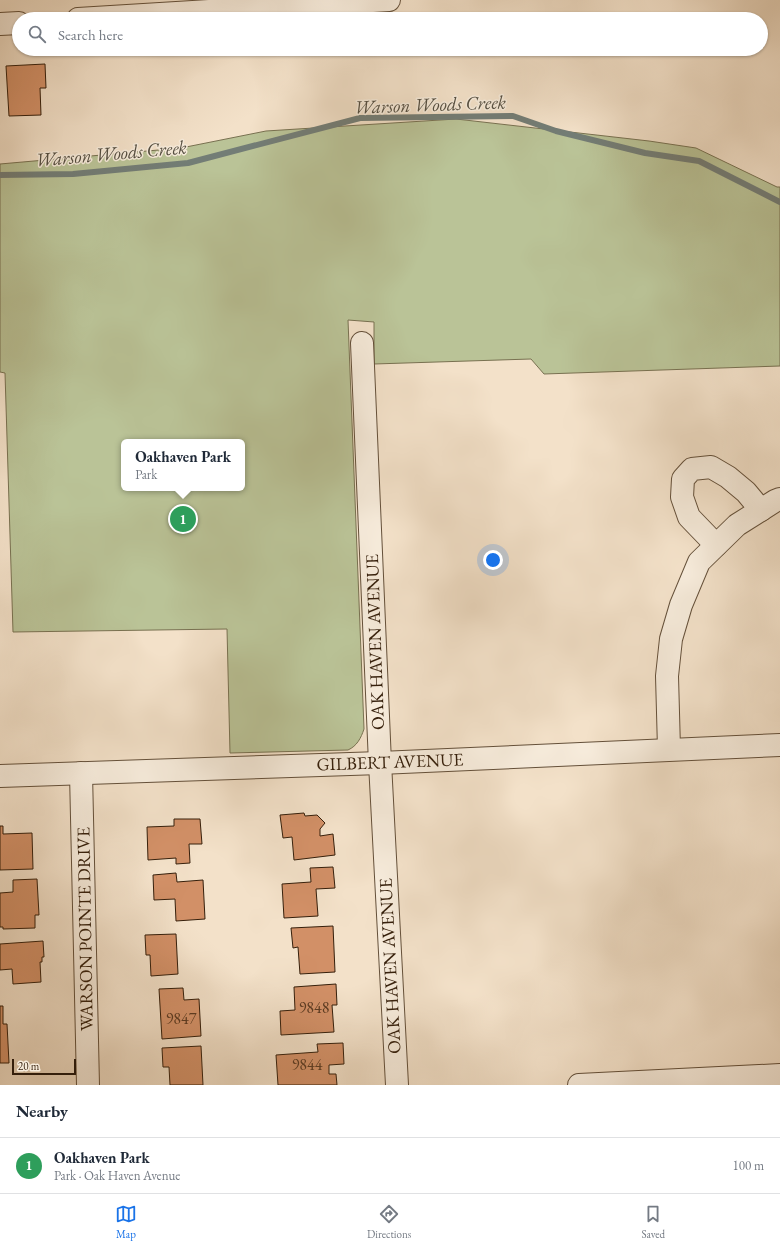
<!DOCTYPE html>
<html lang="en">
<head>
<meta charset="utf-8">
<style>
	:root { --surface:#fff; --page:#f2f2f3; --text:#1f2937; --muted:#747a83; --line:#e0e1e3; --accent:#1a73e8 }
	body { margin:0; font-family:"EB Garamond",serif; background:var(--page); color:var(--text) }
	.scale { position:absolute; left:12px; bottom:10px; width:64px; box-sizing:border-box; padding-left:4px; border:2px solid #351f0b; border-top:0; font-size:11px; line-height:14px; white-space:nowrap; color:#351f0b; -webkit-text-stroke:3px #f7ecdc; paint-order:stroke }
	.you { position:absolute; left:493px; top:560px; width:14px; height:14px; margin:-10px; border:3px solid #fff; border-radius:50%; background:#1a73e8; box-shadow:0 0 0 6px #1a73e833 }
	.badge { display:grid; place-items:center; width:26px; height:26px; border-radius:50%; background:var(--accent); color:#fff; font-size:13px; font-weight:700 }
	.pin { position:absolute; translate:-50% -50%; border:2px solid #fff; box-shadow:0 1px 4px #0006 }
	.popup { position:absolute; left:121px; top:439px; width:124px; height:52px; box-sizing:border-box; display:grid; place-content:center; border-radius:6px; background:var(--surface); filter:drop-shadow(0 1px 3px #0005); font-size:13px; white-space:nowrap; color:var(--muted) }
	.popup b { font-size:15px; color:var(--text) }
	.popup::after { content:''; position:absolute; left:50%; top:100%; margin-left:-8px; border:8px solid transparent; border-top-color:var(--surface) }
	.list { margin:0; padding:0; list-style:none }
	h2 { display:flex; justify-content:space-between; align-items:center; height:52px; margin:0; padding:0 16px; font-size:17px }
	h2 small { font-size:13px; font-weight:400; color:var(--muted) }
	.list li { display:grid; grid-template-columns:26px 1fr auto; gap:12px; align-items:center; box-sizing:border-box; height:56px; padding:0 16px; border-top:1px solid var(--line) }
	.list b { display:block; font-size:15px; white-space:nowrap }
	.list p { margin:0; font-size:13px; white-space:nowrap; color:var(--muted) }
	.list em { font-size:13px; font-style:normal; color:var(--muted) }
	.icon { flex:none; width:22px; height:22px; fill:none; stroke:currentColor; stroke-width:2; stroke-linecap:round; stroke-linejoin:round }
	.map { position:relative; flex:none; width:780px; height:1085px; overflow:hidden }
	.search { position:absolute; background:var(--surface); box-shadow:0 1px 3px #0004; left:12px; right:12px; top:12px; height:44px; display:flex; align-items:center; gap:10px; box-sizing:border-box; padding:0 14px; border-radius:22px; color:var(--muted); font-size:15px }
	.sheet { height:108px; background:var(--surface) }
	nav { display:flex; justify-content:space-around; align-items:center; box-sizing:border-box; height:56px; border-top:1px solid var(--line); background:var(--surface); font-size:11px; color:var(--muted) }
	nav a { display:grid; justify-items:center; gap:2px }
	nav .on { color:var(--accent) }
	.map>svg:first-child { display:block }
	.green { fill:#bac397; stroke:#787151; fill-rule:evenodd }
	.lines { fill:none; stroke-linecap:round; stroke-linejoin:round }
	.stream { stroke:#737d76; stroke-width:6 }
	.building { fill:#d29067; stroke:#351f0b }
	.minor-casing { stroke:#64503a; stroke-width:24 }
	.minor { stroke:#f7ecdc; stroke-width:22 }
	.labels { text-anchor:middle; stroke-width:3; stroke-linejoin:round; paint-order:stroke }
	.number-label { font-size:16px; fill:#5c3b22 }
	.street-label { font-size:18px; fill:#351f0b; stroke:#f7ecdc }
	.water-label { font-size:19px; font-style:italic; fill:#544e41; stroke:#f7ecdc }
</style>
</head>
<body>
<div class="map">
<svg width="780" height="1085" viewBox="0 0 780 1085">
	<rect width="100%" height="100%" fill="#f3e1c9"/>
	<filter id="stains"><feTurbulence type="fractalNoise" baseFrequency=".005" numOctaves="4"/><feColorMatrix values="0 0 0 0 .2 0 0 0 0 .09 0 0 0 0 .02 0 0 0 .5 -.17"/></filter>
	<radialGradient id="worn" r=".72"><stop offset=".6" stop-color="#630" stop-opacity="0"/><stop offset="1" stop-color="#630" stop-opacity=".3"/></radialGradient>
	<path class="green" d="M 456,119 L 649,141 L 696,148 L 777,187 L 780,187 L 780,366 L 544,374 L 531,359 L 374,364 L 374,322 L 348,320 L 364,729 C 361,738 357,746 348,750 L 230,753 L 227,629 L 13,632 L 5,373 L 0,372 L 0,164 L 181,148 L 266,131 ZM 124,442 L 242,442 L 242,488 L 124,488 Z"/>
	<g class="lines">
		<polyline class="stream" points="0,175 73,174 188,163 360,118 513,116 556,131 645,153 699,161 780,202"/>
	</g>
	<g class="building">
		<polygon points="45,64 46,88 40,88 41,115 9,116 6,66"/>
		<polygon points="304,813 305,816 317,815 325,823 320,829 320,836 333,834 335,855 294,860 292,837 283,838 280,815"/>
		<polygon points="174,819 200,819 202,844 189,844 190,863 176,864 176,858 148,860 147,827 174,826"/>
		<polygon points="0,826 3,826 3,834 32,833 33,869 0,870"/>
		<polygon points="333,867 335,888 316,889 318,916 284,918 282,884 311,882 310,868"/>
		<polygon points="176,873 177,882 203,880 205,919 176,921 175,899 154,900 153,875"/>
		<polygon points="37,879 39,915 35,915 35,928 3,929 3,927 0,927 0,893 13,892 13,880"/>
		<polygon points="333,926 335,972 300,974 298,947 293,948 291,928"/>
		<polygon points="176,934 178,974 151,976 150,955 146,955 145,935"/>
		<polygon points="43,941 44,957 42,957 42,962 40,962 41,982 13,984 12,969 0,970 0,944"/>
		<polygon points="336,984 337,1005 332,1005 334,1032 281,1035 280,1011 295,1010 294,987"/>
		<polygon points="183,988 184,1000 199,999 201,1036 162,1039 159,989"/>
		<polygon points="0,1006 3,1006 3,1024 7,1024 9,1063 0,1063"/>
		<polygon points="343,1043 344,1064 329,1065 329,1074 336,1074 337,1085 278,1085 276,1055 318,1052 317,1044"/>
		<polygon points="201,1046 203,1085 170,1085 169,1067 163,1067 162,1048"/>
	</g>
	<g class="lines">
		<defs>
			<g id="minor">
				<polyline points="78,19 389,0"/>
				<polyline points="0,24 19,23"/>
				<polyline points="362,343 380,763 397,1085"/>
				<polyline points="716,545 689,517 682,497 683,479 692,469 711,467 728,477 746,492 761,510"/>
				<polyline points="669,749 667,676 671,639 681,605 699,562 737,525 775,501 780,499"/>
				<polyline points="81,773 88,1085"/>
				<polyline points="0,776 380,763 780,745"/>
				<polyline points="579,1085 780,1075"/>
			</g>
		</defs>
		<use href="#minor" class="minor-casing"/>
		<use href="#minor" class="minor"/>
	</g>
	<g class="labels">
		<g class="number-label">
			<text x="314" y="1013">9848</text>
			<text x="181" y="1024">9847</text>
			<text x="307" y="1070">9844</text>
		</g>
		<g class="street-label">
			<text transform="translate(375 642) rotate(-92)" y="6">OAK HAVEN AVENUE</text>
			<text transform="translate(390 762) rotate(-2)" y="6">GILBERT AVENUE</text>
			<text transform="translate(85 929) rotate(-91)" y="6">WARSON POINTE DRIVE</text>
			<text transform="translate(390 966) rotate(-93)" y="6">OAK HAVEN AVENUE</text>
		</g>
		<g class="water-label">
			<text transform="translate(430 104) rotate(-2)" y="7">Warson Woods Creek</text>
			<text transform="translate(111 153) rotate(-5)" y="7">Warson Woods Creek</text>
		</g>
	</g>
	<rect width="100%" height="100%" filter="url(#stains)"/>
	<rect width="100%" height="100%" fill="url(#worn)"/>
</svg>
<div class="scale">20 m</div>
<div class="you"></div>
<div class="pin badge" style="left:183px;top:519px;background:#2e9e5b">1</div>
<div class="popup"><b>Oakhaven Park</b>Park</div>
<div class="search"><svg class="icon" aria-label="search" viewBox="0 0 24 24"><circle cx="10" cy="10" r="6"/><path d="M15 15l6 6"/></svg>Search here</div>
</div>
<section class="sheet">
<h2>Nearby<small></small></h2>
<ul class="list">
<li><span class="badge" style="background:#2e9e5b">1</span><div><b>Oakhaven Park</b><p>Park · Oak Haven Avenue</p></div><em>100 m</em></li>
</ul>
</section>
<nav>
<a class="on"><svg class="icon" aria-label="map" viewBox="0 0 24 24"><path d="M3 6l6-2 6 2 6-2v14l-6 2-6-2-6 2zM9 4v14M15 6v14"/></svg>Map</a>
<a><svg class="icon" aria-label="directions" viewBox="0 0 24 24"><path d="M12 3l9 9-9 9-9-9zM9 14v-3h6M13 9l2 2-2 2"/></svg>Directions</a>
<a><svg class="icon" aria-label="saved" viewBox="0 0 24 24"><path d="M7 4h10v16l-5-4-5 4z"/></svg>Saved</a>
</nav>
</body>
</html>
